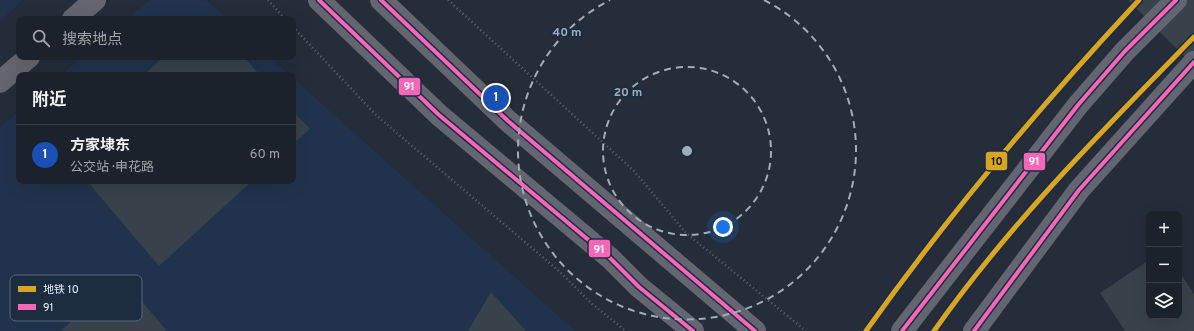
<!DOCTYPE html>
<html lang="zh">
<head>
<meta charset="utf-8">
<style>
	:root { --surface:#1b222b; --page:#282f37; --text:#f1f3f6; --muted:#a0a4a9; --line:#393f47; --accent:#a1acb9 }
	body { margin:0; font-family:Overpass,"Noto Sans SC",sans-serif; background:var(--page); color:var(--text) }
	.controls { position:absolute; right:12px; bottom:12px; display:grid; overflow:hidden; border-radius:8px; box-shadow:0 4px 16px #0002 }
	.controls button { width:36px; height:36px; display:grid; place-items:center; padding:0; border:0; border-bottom:1px solid var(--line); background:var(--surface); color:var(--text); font:20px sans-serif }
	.you { position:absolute; left:723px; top:227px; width:14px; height:14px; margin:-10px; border:3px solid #fff; border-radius:50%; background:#1a73e8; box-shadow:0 0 0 6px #1a73e833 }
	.badge { display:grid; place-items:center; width:26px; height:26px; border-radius:50%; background:var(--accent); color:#fff; font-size:13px; font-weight:700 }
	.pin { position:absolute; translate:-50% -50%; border:2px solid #fff; box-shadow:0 1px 4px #0006 }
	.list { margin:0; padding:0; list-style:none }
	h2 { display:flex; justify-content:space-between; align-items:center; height:52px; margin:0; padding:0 16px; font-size:17px }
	h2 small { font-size:13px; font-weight:400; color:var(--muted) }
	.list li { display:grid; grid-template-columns:26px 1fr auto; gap:12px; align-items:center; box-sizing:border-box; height:60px; padding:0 16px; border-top:1px solid var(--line) }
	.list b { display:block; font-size:15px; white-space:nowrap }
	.list p { margin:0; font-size:13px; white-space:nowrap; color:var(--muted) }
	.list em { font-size:13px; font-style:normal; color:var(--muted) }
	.icon { flex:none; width:22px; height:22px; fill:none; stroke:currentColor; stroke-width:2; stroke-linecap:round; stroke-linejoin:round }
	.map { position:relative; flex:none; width:1194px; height:331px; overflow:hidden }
	.search { position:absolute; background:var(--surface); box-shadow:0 4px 16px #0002; left:16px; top:16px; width:280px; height:44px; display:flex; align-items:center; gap:10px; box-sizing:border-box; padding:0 14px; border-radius:8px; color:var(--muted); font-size:15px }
	.panel { position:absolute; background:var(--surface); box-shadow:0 4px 16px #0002; left:16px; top:72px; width:280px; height:112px; border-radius:8px }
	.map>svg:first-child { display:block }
	.built { fill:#21334c }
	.building { fill:#37424a }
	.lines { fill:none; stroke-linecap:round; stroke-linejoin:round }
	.path { stroke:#60646d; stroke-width:2.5; stroke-dasharray:1 3; stroke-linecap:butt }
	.minor { stroke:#64656e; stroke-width:22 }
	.major { stroke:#636671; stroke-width:22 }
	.bus-1-casing { stroke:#1c2c41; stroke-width:7 }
	.bus-1 { stroke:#fa66b7; stroke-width:4 }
	.metro-1-casing { stroke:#1c2c41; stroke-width:8 }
	.metro-1 { stroke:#daa520; stroke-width:5 }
	.ring { fill:none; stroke:#a1acb9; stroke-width:2; stroke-dasharray:7 5 }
	.key { fill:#1c2c41; stroke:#58677a; stroke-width:1 }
	.key-label { font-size:11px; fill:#e5f0fe }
	.centre { fill:#a1acb9; stroke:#1c2c41; stroke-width:2 }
	.ring-label { font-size:12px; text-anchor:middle; font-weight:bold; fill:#a1acb9; stroke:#1c2c41; stroke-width:4; stroke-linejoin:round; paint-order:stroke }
	.line-badge { stroke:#1c2c41; stroke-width:1.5 }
	.badge-label { font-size:11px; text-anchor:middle; font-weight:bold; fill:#fff }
	.pale-badge-label { font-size:11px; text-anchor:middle; font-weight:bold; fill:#111 }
</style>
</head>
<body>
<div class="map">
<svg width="1194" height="331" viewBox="0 0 1194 331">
	<rect width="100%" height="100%" fill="#242d39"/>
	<g class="built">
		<polygon points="0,0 23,0 0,21"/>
		<polygon points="150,0 206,0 228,19 127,19"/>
		<polygon points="82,57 270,57 290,75 61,75"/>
		<polygon points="293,78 575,331 0,331 0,127 19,111 19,181 293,181"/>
	</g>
	<g class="building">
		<polygon points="1128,0 1194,0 1194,51 1187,59"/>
		<polygon points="163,57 244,57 260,75 144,75"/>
		<polygon points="293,111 310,129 293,144"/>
		<polygon points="87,181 252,181 159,266"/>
		<polygon points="1149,260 1149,316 1179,316 1179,271 1194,294 1194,331 1125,331 1100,293"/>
		<polygon points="120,276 167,331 61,331"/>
		<polygon points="491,292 526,331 468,331"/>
	</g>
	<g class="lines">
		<g class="path">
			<polyline points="268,0 285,19"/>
			<polyline points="448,0 634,171 686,233 806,331"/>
			<polyline points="293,27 377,116 559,271 592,304 626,331"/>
		</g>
		<g class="minor">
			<polyline points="73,19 95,0"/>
			<polyline points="0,82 29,57"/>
		</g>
		<g class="major">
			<polyline points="319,0 439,115 610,258 639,287 693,331"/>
			<polyline points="381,0 508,121 755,331"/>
			<polyline points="902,331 1078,105 1125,51 1176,0"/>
			<polyline points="974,331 1079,190 1194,62"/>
		</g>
		<defs>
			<g id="bus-1">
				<polyline points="319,0 439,115 610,258 639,287 693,331"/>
				<polyline points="381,0 508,121 755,331"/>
				<polyline points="902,331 1078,105 1125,51 1176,0"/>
				<polyline points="974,331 1079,190 1194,62"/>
			</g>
		</defs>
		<use href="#bus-1" class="bus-1-casing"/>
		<use href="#bus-1" class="bus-1"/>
		<defs>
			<g id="metro-1">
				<path d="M 866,331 C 949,214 1041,105 1139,0"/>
				<path d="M 934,331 C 1010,223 1102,131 1194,37"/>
			</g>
		</defs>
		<use href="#metro-1" class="metro-1-casing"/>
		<use href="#metro-1" class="metro-1"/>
	</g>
	<g class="ring">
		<circle cx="687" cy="151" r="84"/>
		<path d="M764 0A169 169 0 1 1 610 0"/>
	</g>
	<rect x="10" y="275" width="132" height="46" rx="6" class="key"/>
	<rect x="18" y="286" width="18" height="6" fill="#daa520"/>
	<rect x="18" y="304" width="18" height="6" fill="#fa66b7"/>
	<g class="key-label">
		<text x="43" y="293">地铁 10</text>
		<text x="43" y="311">91</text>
	</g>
	<circle cx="687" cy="151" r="6" class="centre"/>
	<g class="ring-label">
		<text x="567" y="36">40 m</text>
		<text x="628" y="96">20 m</text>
	</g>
	<g class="line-badge">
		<rect x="398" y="77" width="23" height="19" rx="4" fill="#fa66b7"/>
		<rect x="985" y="151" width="23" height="20" rx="4" fill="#daa520"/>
		<rect x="1023" y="152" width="23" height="19" rx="4" fill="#fa66b7"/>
		<rect x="588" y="239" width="23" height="19" rx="4" fill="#fa66b7"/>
	</g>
	<g class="badge-label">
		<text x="409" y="90">91</text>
		<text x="1034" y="165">91</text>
		<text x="599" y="253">91</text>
	</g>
	<g class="pale-badge-label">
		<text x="997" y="165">10</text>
	</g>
</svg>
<div class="controls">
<button>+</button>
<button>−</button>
<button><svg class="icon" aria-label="layers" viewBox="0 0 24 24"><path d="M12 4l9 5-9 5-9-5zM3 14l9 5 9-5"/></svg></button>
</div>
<div class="you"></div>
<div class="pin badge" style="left:496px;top:98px;background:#1a4fb4">1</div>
<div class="search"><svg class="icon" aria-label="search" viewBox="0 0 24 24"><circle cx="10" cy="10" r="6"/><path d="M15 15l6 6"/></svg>搜索地点</div>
<section class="panel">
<h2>附近<small></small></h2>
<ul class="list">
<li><span class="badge" style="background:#1a4fb4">1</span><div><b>方家埭东</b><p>公交站 · 申花路</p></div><em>60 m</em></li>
</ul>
</section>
</div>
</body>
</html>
